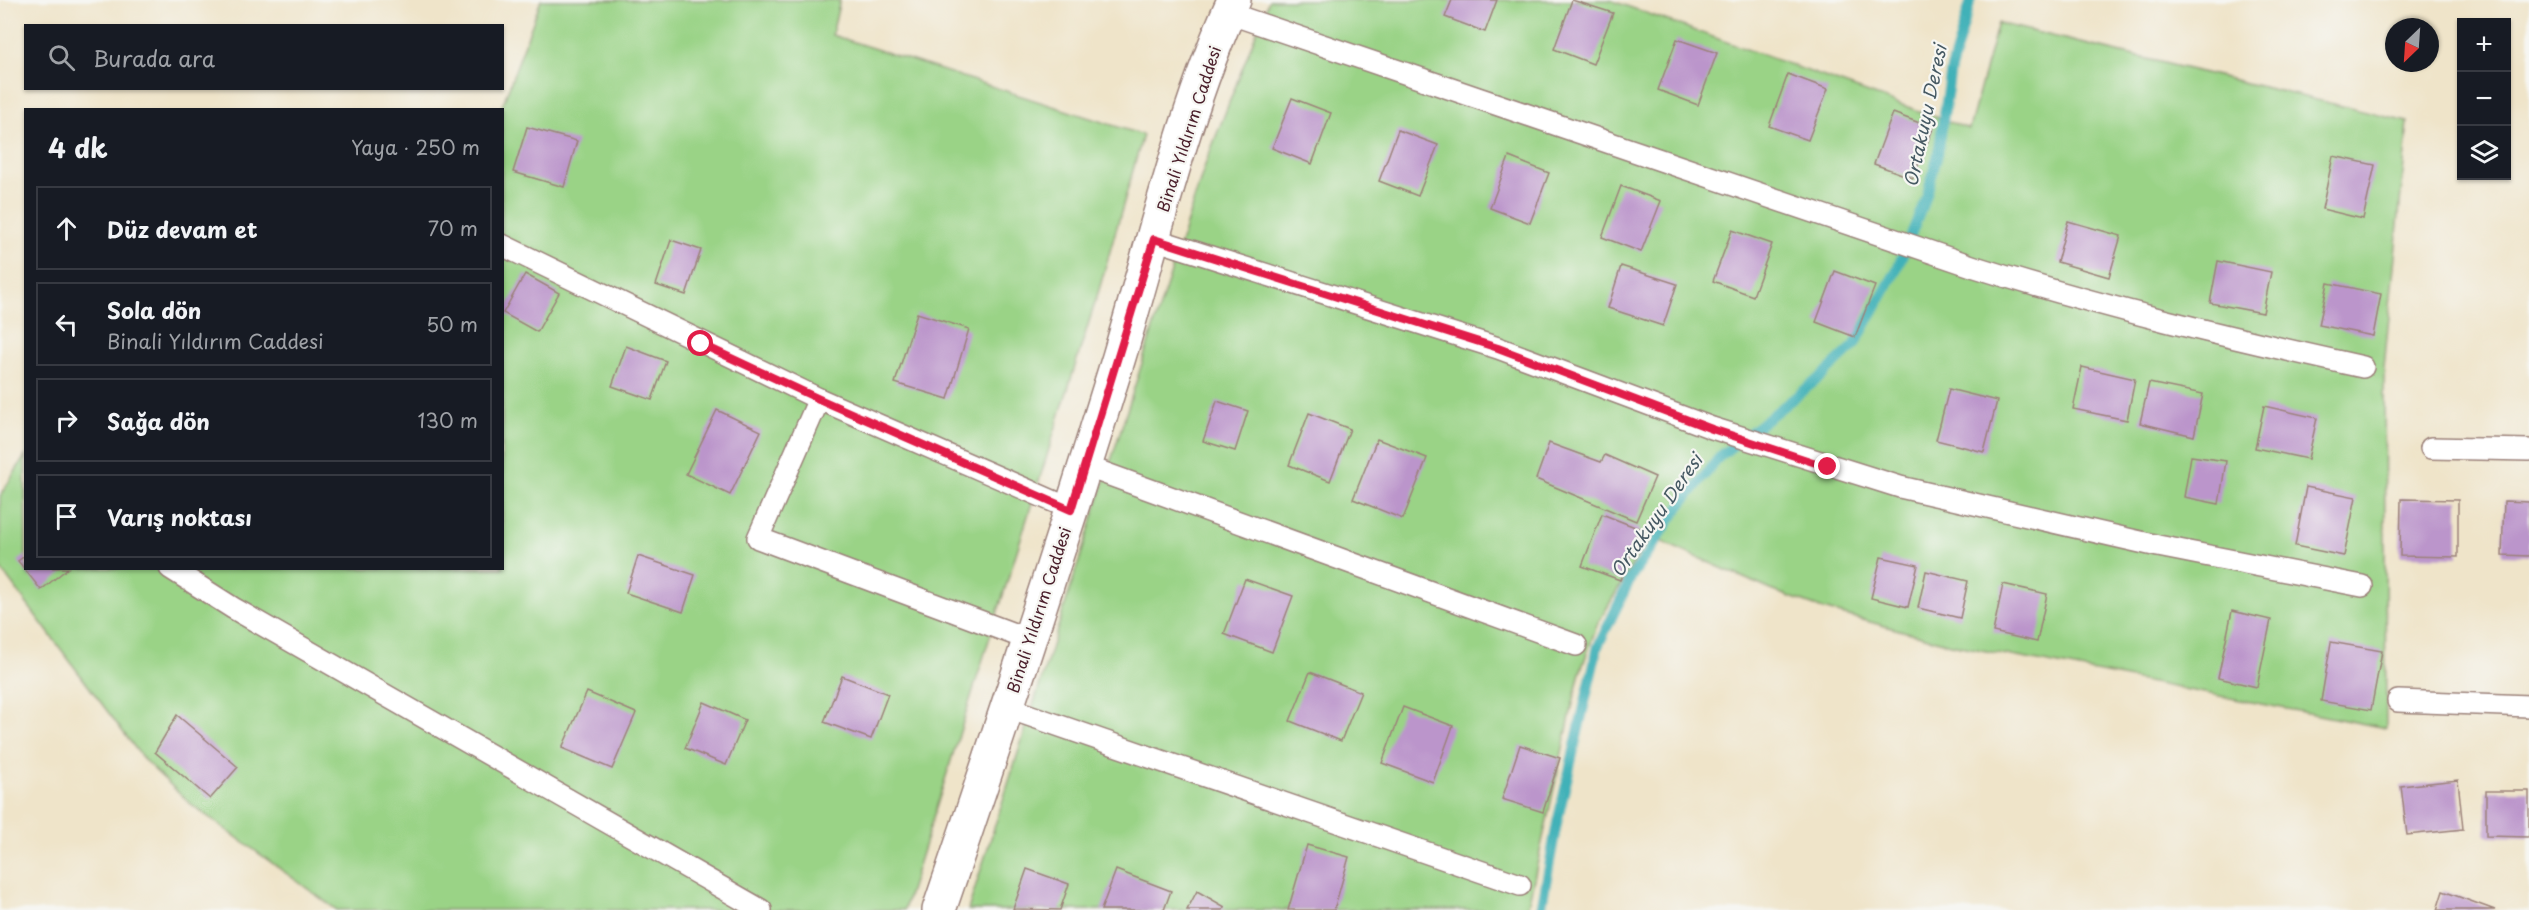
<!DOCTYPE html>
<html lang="tr">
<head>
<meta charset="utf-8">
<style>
	:root { --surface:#171b24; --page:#242831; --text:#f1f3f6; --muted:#9ea1a6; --line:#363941 }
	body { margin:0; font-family:"Playpen Sans",sans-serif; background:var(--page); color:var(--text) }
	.controls { position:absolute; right:18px; top:18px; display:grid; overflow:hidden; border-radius:0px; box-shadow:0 2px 4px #0004 }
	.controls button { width:54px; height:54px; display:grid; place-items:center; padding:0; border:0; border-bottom:2px solid var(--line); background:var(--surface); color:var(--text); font:30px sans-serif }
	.compass { position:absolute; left:2385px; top:18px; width:54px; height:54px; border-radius:50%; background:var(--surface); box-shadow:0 2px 4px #0004; rotate:205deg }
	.stop { position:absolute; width:18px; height:18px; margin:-14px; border:4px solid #e11d48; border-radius:50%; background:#fff }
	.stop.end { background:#e11d48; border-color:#fff; box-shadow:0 2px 6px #0008 }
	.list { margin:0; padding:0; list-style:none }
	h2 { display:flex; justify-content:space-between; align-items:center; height:78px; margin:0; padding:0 24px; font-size:26px }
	h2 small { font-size:20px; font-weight:400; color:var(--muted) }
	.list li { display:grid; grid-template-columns:39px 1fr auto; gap:18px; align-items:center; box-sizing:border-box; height:84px; margin:0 12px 12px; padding:0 12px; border:2px solid var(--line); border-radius:0px }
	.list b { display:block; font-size:22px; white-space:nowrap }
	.list p { margin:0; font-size:20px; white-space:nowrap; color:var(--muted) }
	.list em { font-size:20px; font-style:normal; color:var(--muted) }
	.icon { flex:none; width:33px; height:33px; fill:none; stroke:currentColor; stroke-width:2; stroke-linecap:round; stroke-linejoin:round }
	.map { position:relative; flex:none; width:2529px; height:910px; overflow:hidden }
	.search { position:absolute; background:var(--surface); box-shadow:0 2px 4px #0004; left:24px; top:24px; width:480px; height:66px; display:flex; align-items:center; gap:15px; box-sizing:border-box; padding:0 21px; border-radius:0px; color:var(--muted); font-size:22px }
	.panel { position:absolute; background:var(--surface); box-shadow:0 2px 4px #0004; left:24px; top:108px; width:480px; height:462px; border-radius:0px }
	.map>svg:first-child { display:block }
	.green { fill:#9ad386; stroke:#727958; stroke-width:1.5 }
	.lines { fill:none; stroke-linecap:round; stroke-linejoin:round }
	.stream { stroke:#40b1b8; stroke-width:10 }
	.building { fill:#bb95cb }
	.lane-casing { stroke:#9c827a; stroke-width:24 }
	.secondary-casing { stroke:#9c827a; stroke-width:36 }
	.lane { stroke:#fff; stroke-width:21 }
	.secondary { stroke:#fff; stroke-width:33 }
	.route { stroke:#e11d48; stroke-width:8 }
	.labels { text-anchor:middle; stroke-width:4.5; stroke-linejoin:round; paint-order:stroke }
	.street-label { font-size:16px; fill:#4a1f2b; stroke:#f6f6f2 }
	.water-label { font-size:18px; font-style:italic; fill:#465963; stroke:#f6f6f2 }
</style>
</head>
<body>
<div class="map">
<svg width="2529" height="910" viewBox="0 0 2529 910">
	<rect width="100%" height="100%" fill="#f6f6f2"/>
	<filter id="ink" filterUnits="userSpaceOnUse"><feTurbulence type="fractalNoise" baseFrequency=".0167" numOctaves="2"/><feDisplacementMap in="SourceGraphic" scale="12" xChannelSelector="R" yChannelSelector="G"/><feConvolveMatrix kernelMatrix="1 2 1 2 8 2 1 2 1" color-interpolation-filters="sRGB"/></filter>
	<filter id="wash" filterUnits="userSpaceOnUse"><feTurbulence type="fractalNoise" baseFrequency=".008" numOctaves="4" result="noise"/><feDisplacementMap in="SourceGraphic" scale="24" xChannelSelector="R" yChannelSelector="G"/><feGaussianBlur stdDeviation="1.35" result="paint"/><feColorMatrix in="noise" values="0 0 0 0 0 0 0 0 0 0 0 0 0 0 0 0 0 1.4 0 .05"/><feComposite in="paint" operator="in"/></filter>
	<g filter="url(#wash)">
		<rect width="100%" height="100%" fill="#efe4c9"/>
		<g class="green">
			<polygon points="541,0 840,0 832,35 1143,135 1099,290 904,910 337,910 192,805 144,760 0,568 0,496 25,456 26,568 502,568 501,109"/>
			<polygon points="1269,0 1610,0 1969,129 1998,23 2408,122 2384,368 2386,728 1950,644 1823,609 1771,590 1649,536 1597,625 1579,676 1527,910 968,910 1206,162"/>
		</g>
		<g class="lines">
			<polyline class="stream" points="1541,910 1557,823 1598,646 1632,576 1679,508 1720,456 1822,376 1854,346 1896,271 1926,198 1938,154 1951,69 1971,0"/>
		</g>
		<g id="blocks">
			<g class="building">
				<polygon points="1452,0 1497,0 1485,32 1445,17"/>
				<polygon points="1572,0 1613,13 1593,64 1554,49"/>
				<polygon points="1677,39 1717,53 1698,105 1658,90"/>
				<polygon points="1788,74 1828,89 1808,140 1769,126"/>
				<polygon points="1292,98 1331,113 1312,164 1272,148"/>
				<polygon points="1893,113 1933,128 1913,178 1874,164"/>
				<polygon points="527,127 577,141 564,187 513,172"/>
				<polygon points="1398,130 1438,145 1418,196 1379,181"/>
				<polygon points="2333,156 2375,165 2363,219 2322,209"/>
				<polygon points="1509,157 1549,173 1530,223 1490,208"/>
				<polygon points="1621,186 1661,201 1641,252 1602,237"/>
				<polygon points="2068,221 2121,236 2109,277 2057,262"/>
				<polygon points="1732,230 1772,244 1753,296 1713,281"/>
				<polygon points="671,240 701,250 686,295 656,285"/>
				<polygon points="2218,261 2271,272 2263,313 2210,303"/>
				<polygon points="1621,266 1677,284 1663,326 1608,308"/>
				<polygon points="1835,271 1875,286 1855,337 1816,322"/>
				<polygon points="525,274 559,293 537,332 503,313"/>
				<polygon points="2328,283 2381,294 2373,336 2319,325"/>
				<polygon points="917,313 969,329 948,399 895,383"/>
				<polygon points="626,346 666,361 652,400 612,386"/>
				<polygon points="2082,367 2135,379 2127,420 2073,409"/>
				<polygon points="2149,383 2203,394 2194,436 2140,423"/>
				<polygon points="1949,389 1997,401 1984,452 1936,440"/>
				<polygon points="1217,401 1248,411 1235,451 1203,441"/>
				<polygon points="2264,406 2317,418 2308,459 2255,448"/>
				<polygon points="717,410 761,431 730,495 686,474"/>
				<polygon points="1309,413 1350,429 1330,481 1289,465"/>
				<polygon points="1377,439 1427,458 1403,519 1353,499"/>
				<polygon points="1549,443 1601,462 1605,455 1655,477 1636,521 1536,479"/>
				<polygon points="2191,456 2226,461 2219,504 2184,497"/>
				<polygon points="2306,487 2356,497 2344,556 2295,546"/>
				<polygon points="2401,499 2458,500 2458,557 2400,556"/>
				<polygon points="2504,501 2529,502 2529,556 2502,555"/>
				<polygon points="1602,514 1640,529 1620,580 1582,566"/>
				<polygon points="26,555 26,568 68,568 41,590 18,561"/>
				<polygon points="638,556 695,575 683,612 626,593"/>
				<polygon points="1881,557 1918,565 1908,607 1871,598"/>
				<polygon points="1926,571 1968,581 1960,618 1918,608"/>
				<polygon points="1245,579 1293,596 1272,652 1224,634"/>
				<polygon points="2003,584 2047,594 2037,642 1993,632"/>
				<polygon points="2232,611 2271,620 2257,687 2218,678"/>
				<polygon points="2331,642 2382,651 2371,710 2321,701"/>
				<polygon points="1310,672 1361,692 1341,741 1290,721"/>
				<polygon points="842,676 888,694 871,739 824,722"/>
				<polygon points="587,692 636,713 612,769 562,748"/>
				<polygon points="704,702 745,720 726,765 685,748"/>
				<polygon points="1403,707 1453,726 1433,782 1382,763"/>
				<polygon points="177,715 238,767 210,799 155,752"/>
				<polygon points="1520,745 1560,758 1543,812 1502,799"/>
				<polygon points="2458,780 2463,829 2407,835 2401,786"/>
				<polygon points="2486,791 2529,791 2529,837 2486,836"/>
				<polygon points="1307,845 1349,857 1334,910 1288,910"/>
				<polygon points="1027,869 1069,884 1060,910 1013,909"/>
				<polygon points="1116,870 1171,891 1164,910 1101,910"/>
				<polygon points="1197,891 1225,907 1223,910 1187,910"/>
				<polygon points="2443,891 2495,910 2437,910"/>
			</g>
		</g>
	</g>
	<g filter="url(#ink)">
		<use href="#blocks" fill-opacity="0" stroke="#9c827a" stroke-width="1.5"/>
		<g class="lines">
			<defs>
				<g id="lane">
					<path d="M 1228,13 L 1972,266 C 2101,307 2231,338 2363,367"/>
					<polyline points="1154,239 1498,348 1712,428 1900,487 2158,546 2362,586"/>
					<polyline points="502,245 819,399 1071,509"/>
					<polyline points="819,399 758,538 1030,640"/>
					<polyline points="2431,448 2529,450"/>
					<polyline points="1085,466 1576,645"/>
					<polyline points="170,568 233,608 761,910"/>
					<polyline points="2398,701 2529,706"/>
					<polyline points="1008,708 1520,885"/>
				</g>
				<path id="secondary" d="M 939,910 C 1002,726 1062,542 1119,357 C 1154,240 1184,110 1234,0"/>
			</defs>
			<use href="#lane" class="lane-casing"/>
			<use href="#secondary" class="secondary-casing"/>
			<use href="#lane" class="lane"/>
			<use href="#secondary" class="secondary"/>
		</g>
	</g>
	<g class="lines" filter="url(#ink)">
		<polyline class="route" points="701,344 819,399 1071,510 1154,239 1498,348 1712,429 1828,467"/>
	</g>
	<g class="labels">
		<g class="street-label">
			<text transform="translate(1189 129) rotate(-72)" y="6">Binali Yıldırım Caddesi</text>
			<text transform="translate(1039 610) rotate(-72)" y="6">Binali Yıldırım Caddesi</text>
		</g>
		<g class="water-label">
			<text transform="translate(1926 116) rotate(-78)" y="6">Ortakuyu Deresi</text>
			<text transform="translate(1657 516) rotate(-55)" y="6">Ortakuyu Deresi</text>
		</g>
	</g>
</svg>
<div class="controls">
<button>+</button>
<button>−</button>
<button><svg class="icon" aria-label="layers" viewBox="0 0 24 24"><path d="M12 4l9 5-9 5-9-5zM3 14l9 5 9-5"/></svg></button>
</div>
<svg class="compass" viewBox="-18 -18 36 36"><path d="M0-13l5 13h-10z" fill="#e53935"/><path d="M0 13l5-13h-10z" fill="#9ea1a6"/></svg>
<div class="stop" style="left:701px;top:344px"></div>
<div class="stop end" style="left:1828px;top:467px"></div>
<div class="search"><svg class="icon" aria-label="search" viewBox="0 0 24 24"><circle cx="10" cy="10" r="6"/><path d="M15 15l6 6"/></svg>Burada ara</div>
<section class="panel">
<h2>4 dk<small>Yaya · 250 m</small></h2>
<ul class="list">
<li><svg class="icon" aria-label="ahead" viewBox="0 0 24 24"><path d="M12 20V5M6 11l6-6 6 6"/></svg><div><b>Düz devam et</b></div><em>70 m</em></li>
<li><svg class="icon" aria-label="left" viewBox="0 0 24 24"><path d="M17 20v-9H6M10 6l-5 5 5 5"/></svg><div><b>Sola dön</b><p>Binali Yıldırım Caddesi</p></div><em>50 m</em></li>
<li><svg class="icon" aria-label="right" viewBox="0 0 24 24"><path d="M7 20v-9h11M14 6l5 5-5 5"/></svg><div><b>Sağa dön</b></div><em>130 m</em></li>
<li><svg class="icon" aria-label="arrive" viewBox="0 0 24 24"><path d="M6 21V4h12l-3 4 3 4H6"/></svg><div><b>Varış noktası</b></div></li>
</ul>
</section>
</div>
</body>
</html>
